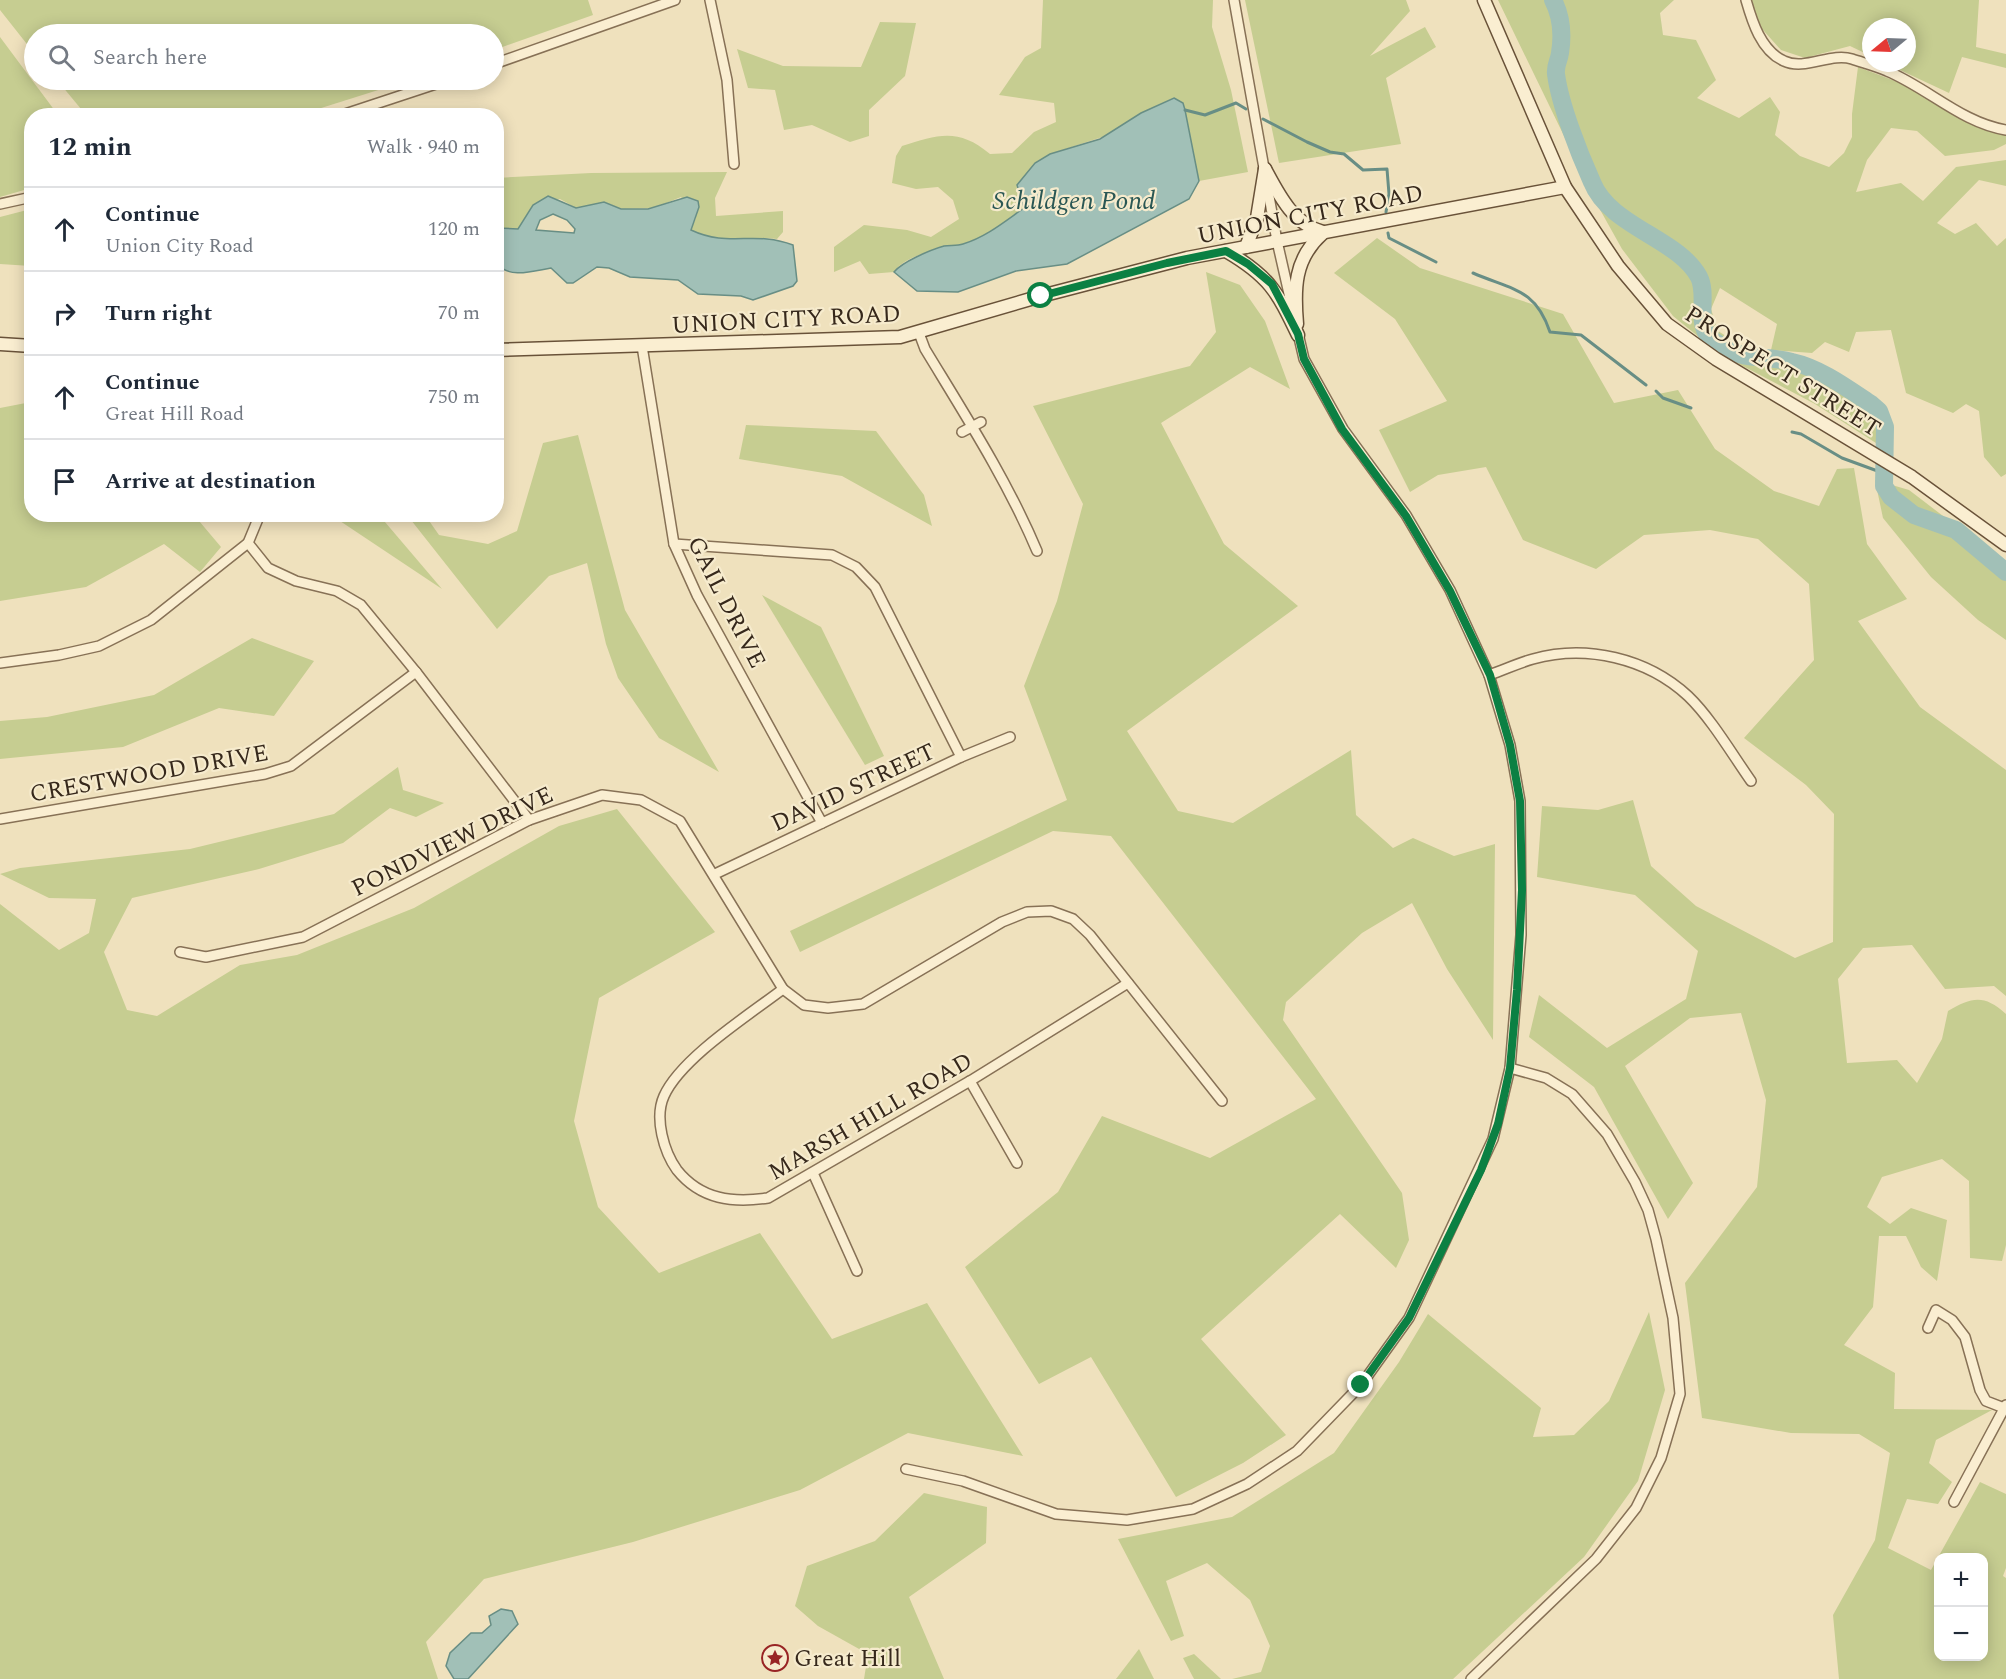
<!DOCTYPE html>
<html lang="en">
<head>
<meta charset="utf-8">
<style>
	:root { --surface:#fff; --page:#f6f6f7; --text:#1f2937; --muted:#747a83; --line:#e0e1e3 }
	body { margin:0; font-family:Spectral,serif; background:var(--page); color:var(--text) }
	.controls { position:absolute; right:18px; bottom:18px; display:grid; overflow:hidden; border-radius:12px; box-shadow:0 3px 15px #0003 }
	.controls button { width:54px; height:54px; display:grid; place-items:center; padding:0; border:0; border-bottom:2px solid var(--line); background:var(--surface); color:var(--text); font:30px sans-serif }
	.compass { position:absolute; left:1862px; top:18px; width:54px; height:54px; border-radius:50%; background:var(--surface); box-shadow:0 3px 15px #0003; rotate:251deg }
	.stop { position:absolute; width:18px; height:18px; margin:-14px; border:4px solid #0b8043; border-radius:50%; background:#fff }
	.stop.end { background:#0b8043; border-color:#fff; box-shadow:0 2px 6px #0008 }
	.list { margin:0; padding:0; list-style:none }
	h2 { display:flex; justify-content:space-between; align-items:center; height:78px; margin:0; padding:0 24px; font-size:26px }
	h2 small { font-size:20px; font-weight:400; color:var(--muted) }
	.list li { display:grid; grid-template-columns:39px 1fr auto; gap:18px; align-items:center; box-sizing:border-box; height:84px; padding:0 24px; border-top:2px solid var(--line) }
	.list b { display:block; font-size:22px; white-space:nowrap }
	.list p { margin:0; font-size:20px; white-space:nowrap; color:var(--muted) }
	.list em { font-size:20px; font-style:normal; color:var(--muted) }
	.icon { flex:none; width:33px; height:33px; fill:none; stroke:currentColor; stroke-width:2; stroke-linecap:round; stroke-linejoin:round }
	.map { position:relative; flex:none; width:2006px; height:1679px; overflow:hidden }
	.search { position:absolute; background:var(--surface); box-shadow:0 3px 15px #0003; left:24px; top:24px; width:480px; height:66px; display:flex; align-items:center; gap:15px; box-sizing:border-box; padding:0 21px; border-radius:33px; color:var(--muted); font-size:22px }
	.panel { position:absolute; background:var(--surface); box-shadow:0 3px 15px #0003; left:24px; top:108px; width:480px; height:414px; border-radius:24px }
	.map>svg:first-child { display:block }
	.green { fill:#c6cd91; fill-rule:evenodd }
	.water { fill:#a1c0b7; stroke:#688e85; stroke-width:1.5; fill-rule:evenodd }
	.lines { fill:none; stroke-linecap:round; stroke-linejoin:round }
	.stream { stroke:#688e85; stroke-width:3 }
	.river { stroke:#a1c0b7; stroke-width:18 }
	.street-casing { stroke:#877156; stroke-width:12 }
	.secondary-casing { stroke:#695239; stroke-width:15 }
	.street { stroke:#faeed1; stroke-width:9 }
	.secondary { stroke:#faeed1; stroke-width:12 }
	.route { stroke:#0b8043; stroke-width:8 }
	.labels { text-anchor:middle; stroke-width:4.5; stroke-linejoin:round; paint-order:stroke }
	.street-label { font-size:24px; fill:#36281b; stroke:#f6ebcd }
	.poi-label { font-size:24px; fill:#36281b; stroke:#f6ebcd; text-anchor:start }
	.water-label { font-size:26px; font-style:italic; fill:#2a5754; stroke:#f6ebcd }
</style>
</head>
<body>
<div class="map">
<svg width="2006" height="1679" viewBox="0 0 2006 1679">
	<rect width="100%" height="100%" fill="#efe1bd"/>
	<g class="green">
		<polygon points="0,0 588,0 593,15 494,50 494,34 34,34 34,53 0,10"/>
		<path d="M 1043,0 L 1213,0 L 1212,27 L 1231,90 L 1248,172 L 1199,181 L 1185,110 L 1050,154 L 1017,192 L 1024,208 C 1005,223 986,236 963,244 C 940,252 909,251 894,272 L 869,274 L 860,261 L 834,272 L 834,247 L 864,225 L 907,230 L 931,237 L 959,219 L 953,200 L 938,187 L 916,189 L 892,183 L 896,156 L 902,146 C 939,134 959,128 990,154 L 1012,153 L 1034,132 L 1056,122 L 1054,103 L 999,95 L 1025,57 L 1041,48 Z"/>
		<polygon points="1245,0 1406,0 1410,11 1370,56 1425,27 1436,47 1386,78 1401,144 1279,163"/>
		<polygon points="1498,0 1674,0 1660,13 1663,35 1696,40 1716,80 1697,98 1739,118 1770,97 1780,112 1775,135 1800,156 1829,167 1844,153 1852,137 1852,114 1858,67 1903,84 1964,120 2006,134 2006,144 1994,150 1945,156 1917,131 1891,128 1867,160 1856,192 1901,183 1923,201 1956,167 2006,160 2006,186 1979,180 1937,223 1955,234 1976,223 1997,246 2006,238 2006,474 2001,477 1984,457 1979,411 1966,404 1953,413 1906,393 1891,330 1856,332 1849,352 1825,342 1812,353 1771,350 1777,324 1720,288 1711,309 1718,331 1751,352 1835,375 1885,412 1890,452 1815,404 1720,354 1673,316 1622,249 1598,206"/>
		<polygon points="1752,0 1979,0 1976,47 2006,54 2006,68 1962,57 1949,93 1885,63 1907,63 1907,27 1871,27 1871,56 1850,46 1805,58 1781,50 1755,21"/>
		<polygon points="880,22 916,23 905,76 869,110 869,136 850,142 812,125 784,130 775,90 748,88 737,49 783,66 861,67"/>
		<polygon points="0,37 58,115 32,116 31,188 0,197"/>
		<polygon points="57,80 410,80 299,115 86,115"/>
		<path d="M 727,172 L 715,198 L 716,216 L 783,211 L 783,232 L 777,239 C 743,235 723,245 690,230 L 696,218 L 681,197 L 654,208 L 621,209 L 610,204 L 576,208 L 560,199 L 533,205 L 518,229 L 497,228 L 496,178 L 591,173 Z"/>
		<polygon points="31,209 31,266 0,264 0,217"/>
		<path d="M 1377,238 L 1420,268 L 1563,314 L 1614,403 L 1678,390 L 1715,449 L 1774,491 L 1819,506 L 1837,469 L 1854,468 L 1867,544 L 1907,599 L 1858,621 L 1920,707 L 2006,770 L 2006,996 L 1994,986 L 1945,989 L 1912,945 L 1863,948 L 1838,979 L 1847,1063 L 1897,1060 L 1917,1083 L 1942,1039 L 1948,1011 C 1972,997 1984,994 2006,1014 L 2006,1245 L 2002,1261 L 1970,1258 L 1969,1181 L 1942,1159 L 1882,1177 L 1867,1207 L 1890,1224 L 1911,1208 L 1947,1220 L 1937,1281 L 1921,1267 L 1906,1236 L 1879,1236 L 1873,1307 L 1844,1345 L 1895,1373 L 1894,1409 L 1992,1410 L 1936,1440 L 1929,1463 L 1952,1482 L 1938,1504 L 1907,1499 L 1888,1548 L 1931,1570 L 1980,1482 L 2006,1494 L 2006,1568 L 2003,1576 L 2006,1578 L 2006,1679 L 1839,1679 L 1833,1615 L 1875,1540 L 1890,1453 L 1859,1434 L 1791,1433 L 1702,1418 L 1685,1283 L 1757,1187 L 1766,1100 L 1741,1013 L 1690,1018 L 1625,1066 L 1693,1183 L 1668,1219 L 1594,1087 L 1529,1037 L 1539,995 L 1607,1048 L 1686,999 L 1698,951 L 1635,895 L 1537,877 L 1542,806 L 1598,810 L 1633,800 L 1651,866 L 1696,906 L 1795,958 L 1833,942 L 1834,814 L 1806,785 L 1744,738 L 1814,660 L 1809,584 L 1758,539 L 1710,530 L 1644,535 L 1596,569 L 1523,540 L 1486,467 L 1438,475 L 1410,492 L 1379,430 L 1447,401 L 1395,319 L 1334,273 ZM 1938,1558 L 1984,1558 L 1984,1656 L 1938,1656 Z"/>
		<polygon points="1206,272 1240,285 1265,321 1290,389 1250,367 1161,423 1224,544 1298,606 1127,731 1178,811 1233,823 1351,750 1356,815 1393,848 1413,838 1454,856 1495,844 1493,1040 1447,969 1412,903 1362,933 1286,1002 1283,1020 1402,1193 1409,1240 1396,1268 1340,1214 1201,1339 1286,1435 1243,1463 1176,1497 1091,1357 1039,1384 965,1267 1058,1192 1102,1116 1210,1158 1316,1099 1111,836 1053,831 800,952 790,931 1067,800 1024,686 1057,601 1083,504 1033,406 1190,366 1216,332"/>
		<polygon points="31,402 32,514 194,515 221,547 200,572 164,544 86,587 0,601 0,408"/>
		<polygon points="746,425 876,431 924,495 932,526 842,476 739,459"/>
		<polygon points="578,435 625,610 719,772 659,738 618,678 606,644 587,563 549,576 497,629 407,515 425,515 439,535 488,544 517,531 543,443"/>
		<polygon points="1875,480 1909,490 2006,564 2006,640 1978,620 1931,577 1883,518"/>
		<polygon points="343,515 379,515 442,589 340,521"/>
		<polygon points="762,595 821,627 884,756 865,765"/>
		<polygon points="252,638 314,661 274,716 219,708 123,747 0,759 0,721 47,717 154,695"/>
		<polygon points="398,767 403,790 444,803 416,817 390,808 343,843 259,869 132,898 104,952 127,1010 157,1016 240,965 297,955 414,908 559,826 617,809 715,932 599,998 574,1121 598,1207 659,1273 760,1233 832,1339 927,1303 1023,1456 908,1433 800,1490 633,1542 484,1579 426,1642 438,1679 0,1679 0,904 59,950 89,933 96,899 49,898 0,874 20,868 190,849 334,814"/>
		<polygon points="1649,1312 1665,1390 1638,1481 1584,1557 1453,1679 1232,1679 1261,1672 1270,1646 1250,1600 1207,1563 1166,1581 1184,1636 1171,1641 1118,1539 1232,1517 1334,1453 1399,1362 1428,1314 1541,1408 1533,1437 1574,1435 1609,1401"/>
		<polygon points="924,1493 987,1507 986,1543 909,1597 944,1679 864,1679 868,1654 818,1626 795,1606 807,1566 875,1541"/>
		<polygon points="1139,1649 1154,1679 1116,1679"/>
		<polygon points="1194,1654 1221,1679 1194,1679 1183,1658"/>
	</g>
	<g class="water">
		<path d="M 1174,98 L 1183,103 L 1185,110 L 1199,181 L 1189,199 L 1067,264 L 1016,271 L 958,292 L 917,291 L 894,272 C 902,262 930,250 944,246 C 950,245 957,246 963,244 C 986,237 1004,222 1024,208 L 1017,185 L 1035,163 L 1050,154 L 1100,139 L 1141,113 Z"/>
		<path d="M 548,196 L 576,208 L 604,202 L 621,209 L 648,209 L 687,197 L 698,201 L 699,207 L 691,230 C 729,248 754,230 793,245 L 797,281 L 793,286 L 753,300 L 741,296 L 698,294 L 678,280 L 630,277 L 609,268 L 597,267 L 573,283 L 567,283 L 551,268 C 533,271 510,279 497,264 L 497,228 L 518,229 L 533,205 ZM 553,214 L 567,220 L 575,229 L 574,233 L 536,230 L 540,220 Z"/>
		<polygon points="501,1609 512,1611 518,1624 468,1679 454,1679 446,1666 450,1653 471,1633 482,1633 491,1625 489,1616"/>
	</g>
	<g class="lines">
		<g class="stream">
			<polyline points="1185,110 1205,115 1236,103 1246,109"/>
			<polyline points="1263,119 1307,142 1330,152 1344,154 1363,170 1387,169 1389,194 1386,212"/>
			<polyline points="1388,233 1389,238 1436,262"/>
			<path d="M 1473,273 C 1512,290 1535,288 1550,332 L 1581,335 L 1646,385"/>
			<polyline points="1656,391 1663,398 1691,408"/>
			<polyline points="1792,432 1801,434 1842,458 1883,473"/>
		</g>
		<path class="river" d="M 1553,0 C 1562,17 1563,34 1560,53 C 1559,61 1555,65 1556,74 C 1560,105 1579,153 1592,182 C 1610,227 1678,238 1699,277 C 1709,297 1693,327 1714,341 C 1744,363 1760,354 1792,362 C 1820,368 1847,388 1871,404 L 1879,411 L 1885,427 L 1884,486 L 1891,497 L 1914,515 L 1956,530 L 2006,572"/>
		<defs>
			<g id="street">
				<polyline points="710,0 727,80 734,164"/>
				<polyline points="1234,0 1277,241 1292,307"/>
				<path d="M 1746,0 C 1752,21 1761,51 1784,61 C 1805,71 1831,52 1852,59 C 1864,63 1876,66 1887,71 C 1928,88 1962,123 2006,130"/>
				<polyline points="494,64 675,0"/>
				<polyline points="339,116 448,80"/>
				<polyline points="0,204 32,197"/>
				<path d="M 919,333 L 925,349 C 965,415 1007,480 1037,551"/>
				<polyline points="642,346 674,544 697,595 822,823"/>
				<polyline points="962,432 981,422"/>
				<polyline points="248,543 268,568 296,581 337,591 361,605 416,672 529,820"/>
				<polyline points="674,544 832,555 856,567 875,587 961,757"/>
				<polyline points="0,663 59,655 99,646 151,620 248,543 260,514"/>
				<path d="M 1489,675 C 1504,670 1518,663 1533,659 C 1586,644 1647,658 1688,696 C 1711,718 1732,754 1751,781"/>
				<polyline points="0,819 265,774 291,766 416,672"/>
				<polyline points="715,874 961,757 1010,737"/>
				<polyline points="180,952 206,957 303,937 529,820 602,795 641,800 680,821 783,989 804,1005 828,1008 863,1004 1002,922 1027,912 1051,911 1073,919 1090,935 1222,1101"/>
				<path d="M 783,989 C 749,1015 681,1058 664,1096 C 654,1118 664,1152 677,1170 C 701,1200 733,1203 768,1198 L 970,1081 L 1128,983"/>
				<polyline points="970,1081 1017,1163"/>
				<polyline points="813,1173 857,1271"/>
				<polyline points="1928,1328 1936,1310 1952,1320 1965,1337 1980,1390 1986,1401 2004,1408"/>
				<polyline points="906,1469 963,1481 1056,1514 1127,1520 1193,1509 1247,1484 1297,1451 1361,1385 1409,1318 1493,1139 1510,1068 1521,935 1520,801 1510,745 1489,675 1450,590 1406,515 1343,429 1304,359 1297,329"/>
				<polyline points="1954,1502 2006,1405"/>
				<polyline points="1471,1679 1596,1559 1636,1508 1661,1458 1680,1394 1673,1318 1656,1239 1648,1210 1635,1182 1607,1134 1572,1094 1546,1078 1510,1068"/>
			</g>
			<g id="secondary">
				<polyline points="1484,0 1565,187 1618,266 1667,324 1716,359 1912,477 2006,545"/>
				<path d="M 1265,169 C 1279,195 1293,224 1323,232"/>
				<polyline points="1246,247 1257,218 1265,169"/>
				<path d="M 1226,251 C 1269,276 1277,291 1298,335"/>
				<path d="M 1297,324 C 1294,289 1294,259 1322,234"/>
				<polyline points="0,344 32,346"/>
				<polyline points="496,350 900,337 1041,296 1187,258 1565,187"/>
			</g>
		</defs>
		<use href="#street" class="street-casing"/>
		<use href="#secondary" class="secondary-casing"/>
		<use href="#street" class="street"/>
		<use href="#secondary" class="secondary"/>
	</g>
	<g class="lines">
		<polyline class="route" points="1041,296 1167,263 1226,251 1248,264 1272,284 1298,334 1304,359 1342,429 1406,516 1450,591 1490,675 1510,745 1520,801 1522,890 1517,990 1510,1068 1498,1124 1481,1170 1409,1318 1361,1385"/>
	</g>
	<defs>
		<symbol id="sight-ring" viewBox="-11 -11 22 22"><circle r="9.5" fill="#f6ebcd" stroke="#982424" stroke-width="1.5"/><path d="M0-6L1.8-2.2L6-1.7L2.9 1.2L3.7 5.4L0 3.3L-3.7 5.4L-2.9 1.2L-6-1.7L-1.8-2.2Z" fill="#982424"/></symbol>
	</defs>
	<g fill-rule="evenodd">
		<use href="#sight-ring" x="760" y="1643" width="30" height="30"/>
	</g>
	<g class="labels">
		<g class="street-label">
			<text transform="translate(1310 214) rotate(-11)" y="8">UNION CITY ROAD</text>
			<text transform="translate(786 319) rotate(-3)" y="8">UNION CITY ROAD</text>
			<text transform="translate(1783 371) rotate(32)" y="8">PROSPECT STREET</text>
			<text transform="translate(727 602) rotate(63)" y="8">GAIL DRIVE</text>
			<text transform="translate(149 773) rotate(-10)" y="8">CRESTWOOD DRIVE</text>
			<text transform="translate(853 787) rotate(-25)" y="8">DAVID STREET</text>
			<text transform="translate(452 841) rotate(-26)" y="8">PONDVIEW DRIVE</text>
			<text transform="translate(870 1116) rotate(-30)" y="8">MARSH HILL ROAD</text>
		</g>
		<g class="poi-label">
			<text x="794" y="1666">Great Hill</text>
		</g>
		<g class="water-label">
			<text x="1074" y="209">Schildgen Pond</text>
		</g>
	</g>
</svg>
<div class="controls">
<button>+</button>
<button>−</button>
</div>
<svg class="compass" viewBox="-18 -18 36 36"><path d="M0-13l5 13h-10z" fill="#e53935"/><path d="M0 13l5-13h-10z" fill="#747a83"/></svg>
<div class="stop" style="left:1041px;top:296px"></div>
<div class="stop end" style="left:1361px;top:1385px"></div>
<div class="search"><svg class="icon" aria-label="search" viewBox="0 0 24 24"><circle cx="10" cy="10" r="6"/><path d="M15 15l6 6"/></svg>Search here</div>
<section class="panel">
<h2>12 min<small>Walk · 940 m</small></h2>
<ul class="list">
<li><svg class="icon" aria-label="ahead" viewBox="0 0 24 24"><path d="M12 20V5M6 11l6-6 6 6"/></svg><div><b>Continue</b><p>Union City Road</p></div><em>120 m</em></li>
<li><svg class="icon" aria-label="right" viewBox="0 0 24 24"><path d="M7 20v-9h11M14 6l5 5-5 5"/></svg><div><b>Turn right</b></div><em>70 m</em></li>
<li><svg class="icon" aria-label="ahead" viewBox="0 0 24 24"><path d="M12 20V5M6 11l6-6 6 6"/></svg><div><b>Continue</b><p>Great Hill Road</p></div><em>750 m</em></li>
<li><svg class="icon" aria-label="arrive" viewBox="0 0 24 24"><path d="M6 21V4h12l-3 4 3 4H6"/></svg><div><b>Arrive at destination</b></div></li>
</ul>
</section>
</div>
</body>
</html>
